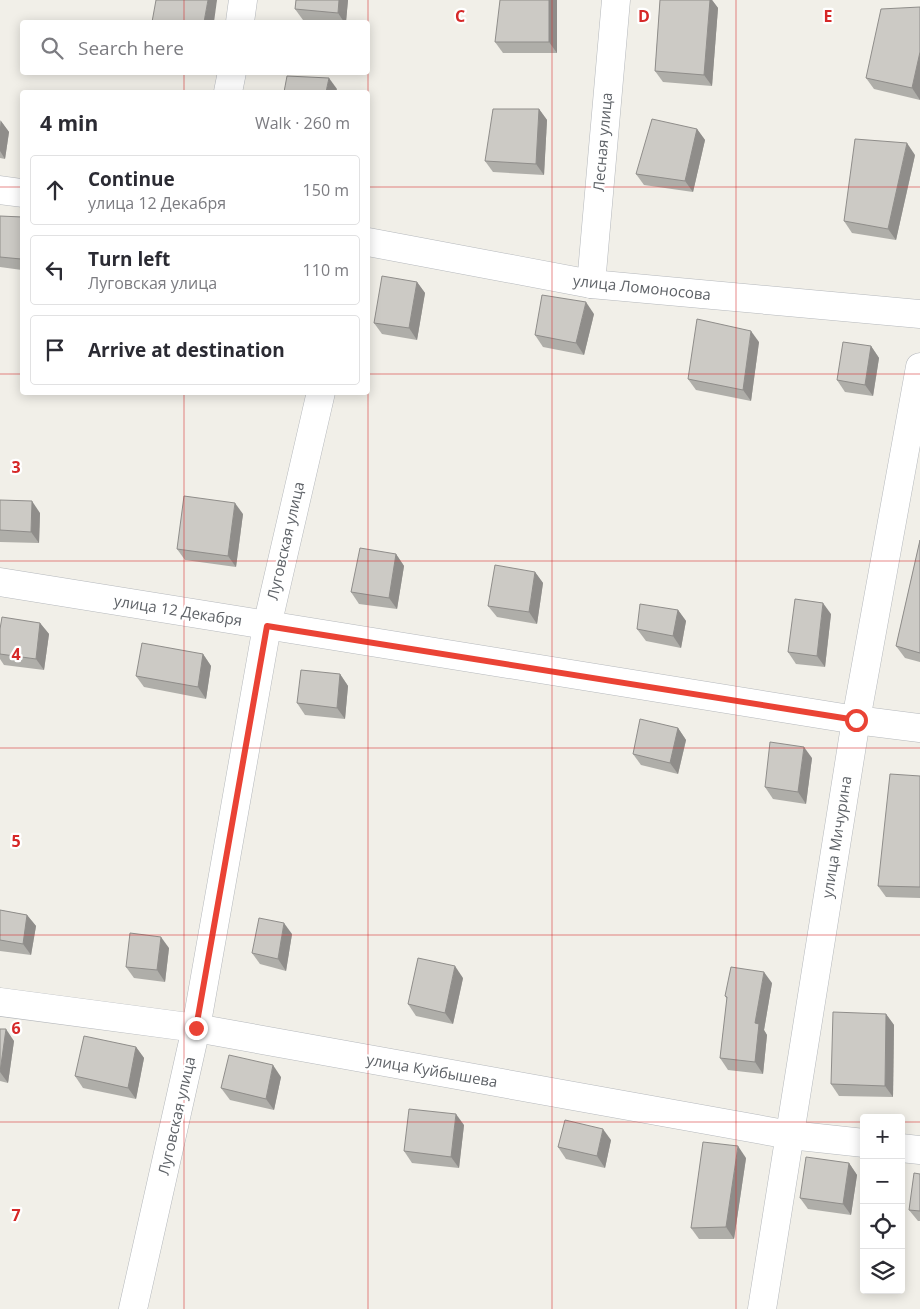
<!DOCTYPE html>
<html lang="en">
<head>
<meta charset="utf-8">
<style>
	:root { --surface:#fff; --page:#f7f7f7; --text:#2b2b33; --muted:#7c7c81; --line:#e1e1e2 }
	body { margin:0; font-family:"Open Sans",sans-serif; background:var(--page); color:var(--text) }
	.controls { position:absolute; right:15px; bottom:15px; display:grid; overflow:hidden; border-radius:5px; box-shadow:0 2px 12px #0003 }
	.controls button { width:45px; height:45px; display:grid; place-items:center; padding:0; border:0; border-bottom:1px solid var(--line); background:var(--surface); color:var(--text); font:25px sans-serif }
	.stop { position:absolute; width:15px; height:15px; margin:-11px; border:4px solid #ea4335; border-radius:50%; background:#fff }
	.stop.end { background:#ea4335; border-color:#fff; box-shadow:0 1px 5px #0008 }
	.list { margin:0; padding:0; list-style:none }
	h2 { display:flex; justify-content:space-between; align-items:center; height:65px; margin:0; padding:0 20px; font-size:21px }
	h2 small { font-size:16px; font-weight:400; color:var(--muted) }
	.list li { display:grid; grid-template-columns:32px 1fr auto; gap:15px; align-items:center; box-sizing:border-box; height:70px; margin:0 10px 10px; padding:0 10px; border:1px solid var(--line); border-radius:5px }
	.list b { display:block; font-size:19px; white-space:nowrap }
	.list p { margin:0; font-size:16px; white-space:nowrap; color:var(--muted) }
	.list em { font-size:16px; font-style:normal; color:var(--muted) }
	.icon { flex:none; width:28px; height:28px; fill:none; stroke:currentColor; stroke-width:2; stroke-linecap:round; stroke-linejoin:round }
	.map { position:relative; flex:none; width:920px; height:1309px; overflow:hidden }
	.search { position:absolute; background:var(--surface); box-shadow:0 2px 12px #0003; left:20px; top:20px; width:350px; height:55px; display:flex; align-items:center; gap:12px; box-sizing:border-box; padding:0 18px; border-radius:5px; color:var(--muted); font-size:19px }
	.panel { position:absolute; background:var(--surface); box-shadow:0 2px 12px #0003; left:20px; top:90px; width:350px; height:305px; border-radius:5px }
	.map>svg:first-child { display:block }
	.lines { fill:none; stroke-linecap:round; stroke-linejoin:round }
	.minor-casing { stroke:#b5b8bc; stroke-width:29 }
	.tertiary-casing { stroke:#b5b8bc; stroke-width:29 }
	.minor { stroke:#fff; stroke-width:28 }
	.tertiary { stroke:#fff; stroke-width:28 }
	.wall { fill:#afaea9 }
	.shaded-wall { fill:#8f8d8a }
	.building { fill:#cccac5; stroke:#8f8d8a }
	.route { stroke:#ea4335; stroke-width:6 }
	.grid { fill:none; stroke:#d62828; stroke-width:1; stroke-opacity:0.55 }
	.labels { text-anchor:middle; stroke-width:4.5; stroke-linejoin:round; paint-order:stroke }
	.street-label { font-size:15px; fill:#5f6368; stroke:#fff }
	.grid-label { font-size:16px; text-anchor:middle; font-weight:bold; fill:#d62828; stroke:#fff; stroke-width:4.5; stroke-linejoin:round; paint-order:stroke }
</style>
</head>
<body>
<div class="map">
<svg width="920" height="1309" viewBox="0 0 920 1309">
	<rect width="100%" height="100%" fill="#f1efe8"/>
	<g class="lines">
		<defs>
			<g id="minor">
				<polyline points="240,22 243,0"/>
				<polyline points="228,92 232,72"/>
				<polyline points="0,190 22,193"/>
				<polyline points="368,242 591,284 920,314"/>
				<polyline points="591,284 616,0"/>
				<polyline points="0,1002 196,1028 790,1135 864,1143"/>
				<polyline points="901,1148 920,1150"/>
				<polyline points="133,1309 196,1028 267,626 321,392"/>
				<polyline points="762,1309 856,720 920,367"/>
			</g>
			<polyline id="tertiary" points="0,582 856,720 920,728"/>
		</defs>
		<use href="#minor" class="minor-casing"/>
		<use href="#tertiary" class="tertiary-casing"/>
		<use href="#minor" class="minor"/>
		<use href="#tertiary" class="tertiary"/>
	</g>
	<g class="wall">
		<polygon points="296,0 348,0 346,22 325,22 303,20 295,9"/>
		<polygon points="557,0 557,53 503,53 495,42"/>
		<polygon points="660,0 712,0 718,8 712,86 663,82 655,71"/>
		<polygon points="920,7 920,100 874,89 866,78"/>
		<polygon points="192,72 206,72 206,75"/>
		<polygon points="539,109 547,120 544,175 493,172 485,161"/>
		<polygon points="0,120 9,132 5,159 0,158"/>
		<polygon points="697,129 705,140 693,192 644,185 636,174"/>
		<polygon points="915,155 896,240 852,233 844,221"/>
		<polygon points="0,216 22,217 22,270 0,267"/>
		<polygon points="417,282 425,293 417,340 382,334 374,323"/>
		<polygon points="594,314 584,355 543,347 535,335"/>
		<polygon points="759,342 751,401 696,390 688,379"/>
		<polygon points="871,346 879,358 873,396 845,392 837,380"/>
		<polygon points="0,500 40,513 39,543 0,542"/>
		<polygon points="243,514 236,567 185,560 177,549"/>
		<polygon points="920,540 920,662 905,658 896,646"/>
		<polygon points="396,554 404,566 397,609 359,604 351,592"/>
		<polygon points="535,572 543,583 537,624 497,617 488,606"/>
		<polygon points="678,610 686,621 681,648 646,641 637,629"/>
		<polygon points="831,614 825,667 796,664 788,652"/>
		<polygon points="40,623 49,634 44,670 4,665 0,659 0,629"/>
		<polygon points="203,654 211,666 206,699 144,687 136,676"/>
		<polygon points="340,674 348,686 345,719 305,715 297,703"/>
		<polygon points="678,728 686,740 678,774 641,765 633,754"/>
		<polygon points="812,758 806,804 773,799 765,787"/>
		<polygon points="920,776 920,898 886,897 878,886"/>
		<polygon points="0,910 27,915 36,926 31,955 0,951"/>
		<polygon points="292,934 286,971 260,964 252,953"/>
		<polygon points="169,948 165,982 134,978 126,967"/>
		<polygon points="463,978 453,1024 416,1016 408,1004"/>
		<polygon points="772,983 764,1030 767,1035 763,1074 728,1070 720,1058 727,999 725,996"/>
		<polygon points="886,1014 894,1025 893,1097 839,1096 831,1084"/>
		<polygon points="0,1029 14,1041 8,1083 0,1081"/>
		<polygon points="136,1047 144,1058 136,1099 83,1088 75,1076"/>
		<polygon points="281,1077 274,1110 230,1100 221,1088"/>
		<polygon points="464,1125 459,1168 412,1163 404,1151"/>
		<polygon points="611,1140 605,1168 566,1159 558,1147"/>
		<polygon points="746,1158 734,1239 699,1239 691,1228"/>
		<polygon points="849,1163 857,1175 851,1215 808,1209 800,1198"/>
		<polygon points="920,1174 920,1221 918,1221 909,1210"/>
	</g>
	<g class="shaded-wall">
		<polygon points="208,0 217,0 214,22 204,22"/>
		<polygon points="339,0 348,0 346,22 344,22 338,13"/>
		<polygon points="549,0 557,0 557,53 549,42"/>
		<polygon points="710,0 712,0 718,8 712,86 704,75"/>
		<polygon points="920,52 920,100 912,88"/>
		<polygon points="329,78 337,89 336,92 326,92"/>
		<polygon points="539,109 547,120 544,175 536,164"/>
		<polygon points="1,121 9,132 5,159 0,151 0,127"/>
		<polygon points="697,129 705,140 693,192 685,181"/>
		<polygon points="907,143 915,155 896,240 888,229"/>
		<polygon points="417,282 425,293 417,340 409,328"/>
		<polygon points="586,302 594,314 584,355 576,343"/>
		<polygon points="751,331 759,342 751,401 743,390"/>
		<polygon points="871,346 879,358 873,396 865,385"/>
		<polygon points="32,501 40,513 39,543 31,532"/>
		<polygon points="235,503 243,514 236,567 228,556"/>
		<polygon points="396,554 404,566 397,609 389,598"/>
		<polygon points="535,572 543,583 537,624 529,612"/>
		<polygon points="823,603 831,614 825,667 817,656"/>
		<polygon points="678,610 686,621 681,648 673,636"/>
		<polygon points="40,623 49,634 44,670 36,659"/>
		<polygon points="203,654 211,666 206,699 198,687"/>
		<polygon points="340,674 348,686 345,719 337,708"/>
		<polygon points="678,728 686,740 678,774 670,763"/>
		<polygon points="804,747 812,758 806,804 798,792"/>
		<polygon points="27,915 36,926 31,955 23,944"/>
		<polygon points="284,923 292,934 286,971 278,959"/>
		<polygon points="161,937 169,948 165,982 157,970"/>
		<polygon points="455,966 463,978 453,1024 445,1013"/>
		<polygon points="764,972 772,983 764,1030 767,1035 763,1074 755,1062 755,1023"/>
		<polygon points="886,1014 894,1025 893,1097 885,1086"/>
		<polygon points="6,1029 14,1041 8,1083 0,1072"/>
		<polygon points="136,1047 144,1058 136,1099 128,1088"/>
		<polygon points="273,1065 281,1077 274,1110 266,1099"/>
		<polygon points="456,1114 464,1125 459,1168 451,1157"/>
		<polygon points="603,1129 611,1140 605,1168 597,1156"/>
		<polygon points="738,1146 746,1158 734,1239 726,1227"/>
		<polygon points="849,1163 857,1175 851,1215 843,1204"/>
	</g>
	<g class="building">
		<polygon points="156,0 208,0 204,22 152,22"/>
		<polygon points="296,0 339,0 338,13 295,9"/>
		<polygon points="500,0 549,0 549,42 495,42"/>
		<polygon points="660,0 710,0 704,75 655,71"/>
		<polygon points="920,7 920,52 912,88 866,78 881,9"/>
		<polygon points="287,76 329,78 326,92 284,92"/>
		<polygon points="493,109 539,109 536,164 485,161"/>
		<polygon points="652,119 697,129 685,181 636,174"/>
		<polygon points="855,139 907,143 888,229 844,221"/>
		<polygon points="0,216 22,217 22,249 21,259 0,257"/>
		<polygon points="382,276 417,282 409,328 374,323"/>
		<polygon points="542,295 586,302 576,343 535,335"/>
		<polygon points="697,319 751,331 743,390 688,379"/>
		<polygon points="843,342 871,346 865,385 837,380"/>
		<polygon points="184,496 235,503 228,556 177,549"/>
		<polygon points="0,500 32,501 31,532 0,530"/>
		<polygon points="920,540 920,653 896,646"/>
		<polygon points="360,548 396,554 389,598 351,592"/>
		<polygon points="495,565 535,572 529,612 488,606"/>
		<polygon points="795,599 823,603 817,656 788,652"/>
		<polygon points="640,604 678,610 673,636 637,629"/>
		<polygon points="2,617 40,623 36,659 0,654 0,629"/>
		<polygon points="142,643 203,654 198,687 136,676"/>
		<polygon points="301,670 340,674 337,708 297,703"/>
		<polygon points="640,719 678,728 670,763 633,754"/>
		<polygon points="770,742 804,747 798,792 765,787"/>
		<polygon points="890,774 920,776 920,887 878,886"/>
		<polygon points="0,910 27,915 23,944 0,940"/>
		<polygon points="259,918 284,923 278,959 252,953"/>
		<polygon points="130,933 161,937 157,970 126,967"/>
		<polygon points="418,958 455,966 445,1013 408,1004"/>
		<polygon points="731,967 764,972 755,1023 759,1024 755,1062 720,1058 727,997 725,996"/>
		<polygon points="833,1012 886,1014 885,1086 831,1084"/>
		<polygon points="0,1029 6,1029 0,1072"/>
		<polygon points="84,1036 136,1047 128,1088 75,1076"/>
		<polygon points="229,1055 273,1065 266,1099 221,1088"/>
		<polygon points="409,1109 456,1114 451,1157 404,1151"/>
		<polygon points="565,1120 603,1129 597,1156 558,1147"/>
		<polygon points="703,1142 738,1146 726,1227 691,1228"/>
		<polygon points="806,1157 849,1163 843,1204 800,1198"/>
		<polygon points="914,1173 920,1174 920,1211 909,1210"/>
	</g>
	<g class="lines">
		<polyline class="route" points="196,1028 267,626 856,720"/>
	</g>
	<path class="grid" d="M 184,0 L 184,22M 368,0 L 368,1309M 552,0 L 552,1309M 736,0 L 736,1309M 184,72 L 184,92M 0,187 L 22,187M 368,187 L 920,187M 0,374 L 22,374M 368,374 L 920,374M 184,392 L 184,1309M 0,561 L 920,561M 0,748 L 920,748M 0,935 L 920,935M 0,1122 L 864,1122M 901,1122 L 920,1122"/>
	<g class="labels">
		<g class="street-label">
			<text transform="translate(603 142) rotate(-85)" y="5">Лесная улица</text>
			<text transform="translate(642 288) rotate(6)" y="5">улица Ломоносова</text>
			<text transform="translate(286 541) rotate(-77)" y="5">Луговская улица</text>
			<text transform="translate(178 611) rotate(9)" y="5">улица 12 Декабря</text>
			<text transform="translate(837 837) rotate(-81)" y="5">улица Мичурина</text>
			<text transform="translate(432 1071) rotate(10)" y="5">улица Куйбышева</text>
			<text transform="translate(177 1116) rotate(-77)" y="5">Луговская улица</text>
		</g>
	</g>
	<g class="grid-label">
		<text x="460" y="22">C</text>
		<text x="644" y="22">D</text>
		<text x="828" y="22">E</text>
		<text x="16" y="473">3</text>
		<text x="16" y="660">4</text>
		<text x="16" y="847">5</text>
		<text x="16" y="1034">6</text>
		<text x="16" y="1221">7</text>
	</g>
</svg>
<div class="controls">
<button>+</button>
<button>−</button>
<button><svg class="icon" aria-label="locate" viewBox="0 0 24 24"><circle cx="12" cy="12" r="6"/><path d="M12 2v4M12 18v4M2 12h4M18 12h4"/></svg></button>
<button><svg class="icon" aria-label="layers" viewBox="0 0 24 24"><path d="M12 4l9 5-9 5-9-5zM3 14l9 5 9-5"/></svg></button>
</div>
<div class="stop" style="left:856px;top:720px"></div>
<div class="stop end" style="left:196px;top:1028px"></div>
<div class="search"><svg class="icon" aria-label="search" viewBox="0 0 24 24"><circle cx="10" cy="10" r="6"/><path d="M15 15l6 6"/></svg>Search here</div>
<section class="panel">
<h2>4 min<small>Walk · 260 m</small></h2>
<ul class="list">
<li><svg class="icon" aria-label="ahead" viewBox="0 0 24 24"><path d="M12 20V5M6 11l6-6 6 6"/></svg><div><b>Continue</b><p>улица 12 Декабря</p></div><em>150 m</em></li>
<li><svg class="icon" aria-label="left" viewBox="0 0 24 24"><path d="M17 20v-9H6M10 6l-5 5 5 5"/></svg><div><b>Turn left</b><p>Луговская улица</p></div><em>110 m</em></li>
<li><svg class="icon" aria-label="arrive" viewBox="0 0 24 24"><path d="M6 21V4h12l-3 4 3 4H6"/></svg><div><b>Arrive at destination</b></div></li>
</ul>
</section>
</div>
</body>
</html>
